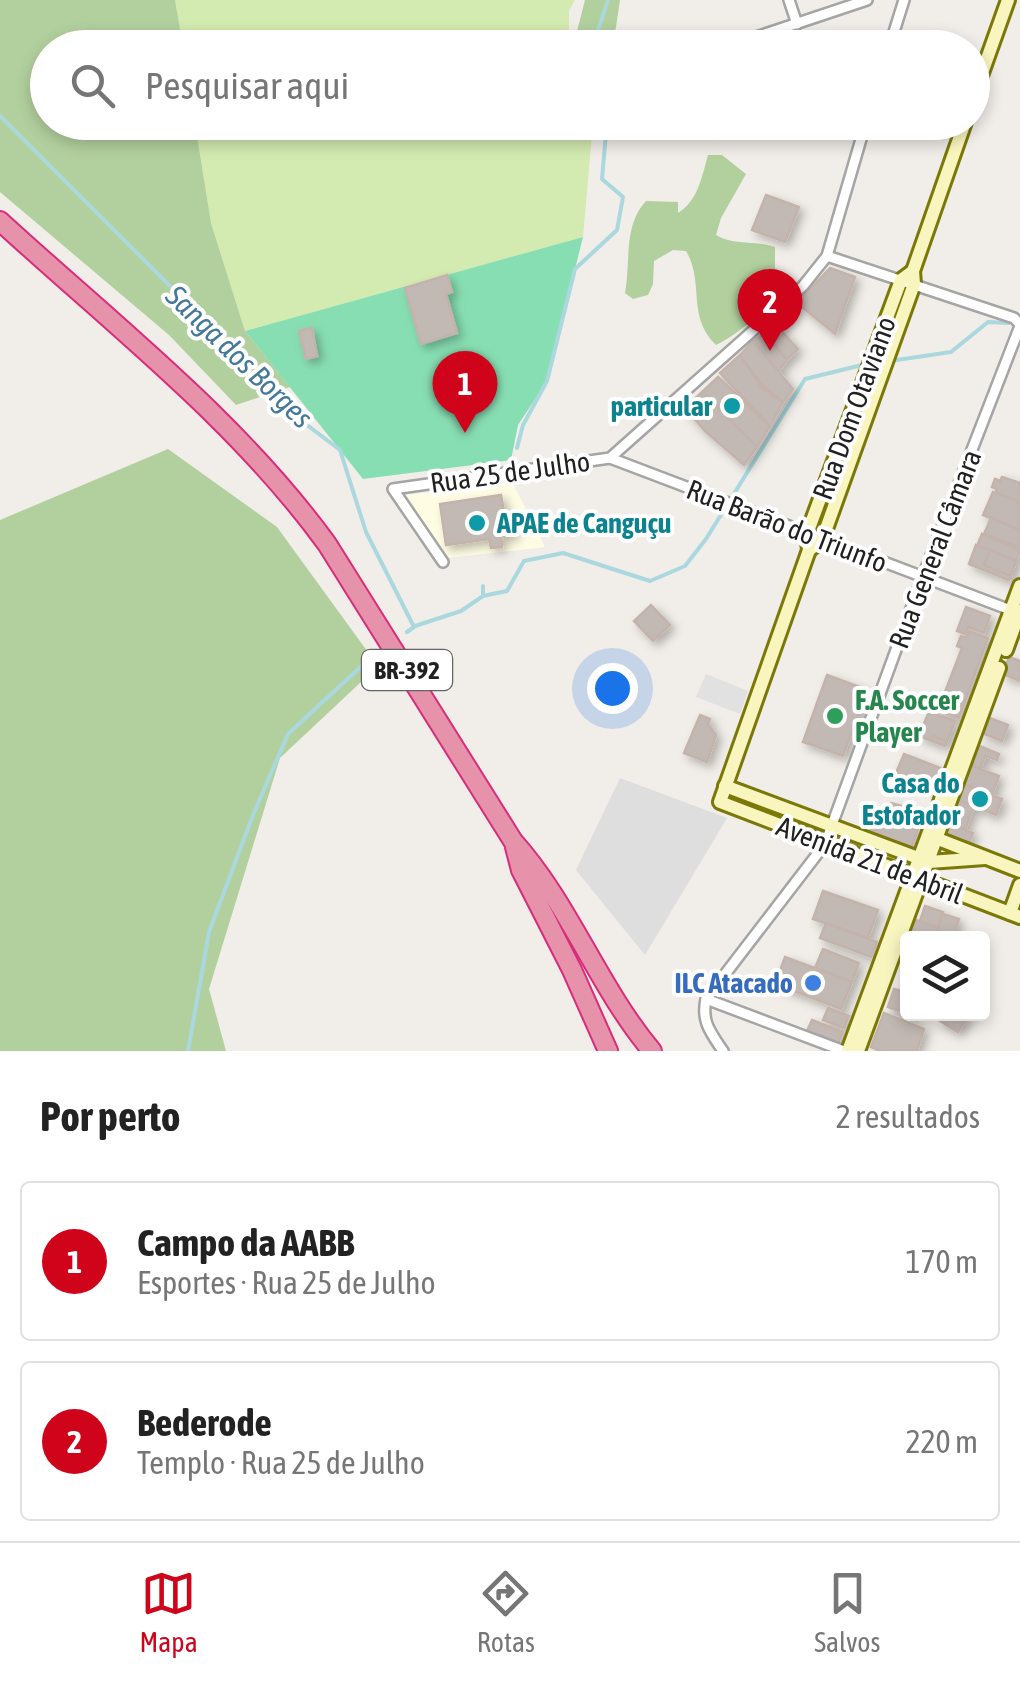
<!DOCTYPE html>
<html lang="pt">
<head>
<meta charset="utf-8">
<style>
	:root { --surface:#fff; --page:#f2f2f2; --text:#222; --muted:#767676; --line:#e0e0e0; --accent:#cf041b }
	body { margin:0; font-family:"Asap Condensed",sans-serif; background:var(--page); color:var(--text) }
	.controls { position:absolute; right:30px; bottom:30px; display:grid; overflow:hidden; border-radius:10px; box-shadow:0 5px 15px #0003 }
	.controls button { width:90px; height:90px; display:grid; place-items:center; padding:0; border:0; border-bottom:2px solid var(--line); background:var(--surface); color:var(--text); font:50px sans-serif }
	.you { position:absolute; left:612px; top:688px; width:35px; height:35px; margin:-25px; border:8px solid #fff; border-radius:50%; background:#1a73e8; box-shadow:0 0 0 15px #1a73e833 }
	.badge { display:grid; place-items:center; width:65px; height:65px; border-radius:50%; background:var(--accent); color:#fff; font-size:32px; font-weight:700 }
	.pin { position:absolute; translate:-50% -82px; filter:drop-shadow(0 2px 5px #0008) }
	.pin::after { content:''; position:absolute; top:52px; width:35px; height:30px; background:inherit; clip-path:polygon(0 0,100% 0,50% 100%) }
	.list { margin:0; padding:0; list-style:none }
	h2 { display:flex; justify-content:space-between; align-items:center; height:130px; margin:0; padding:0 40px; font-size:42px }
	h2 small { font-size:32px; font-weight:400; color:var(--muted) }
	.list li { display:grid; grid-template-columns:65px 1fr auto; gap:30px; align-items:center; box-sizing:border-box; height:160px; margin:0 20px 20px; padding:0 20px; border:2px solid var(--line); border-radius:10px }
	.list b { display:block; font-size:38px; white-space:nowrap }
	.list p { margin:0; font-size:32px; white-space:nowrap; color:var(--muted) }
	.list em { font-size:32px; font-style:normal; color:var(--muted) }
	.icon { flex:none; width:55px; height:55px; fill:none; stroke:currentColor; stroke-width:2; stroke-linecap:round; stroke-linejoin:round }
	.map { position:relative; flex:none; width:1020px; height:1051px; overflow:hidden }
	.search { position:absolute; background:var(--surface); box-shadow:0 5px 15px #0003; left:30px; right:30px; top:30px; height:110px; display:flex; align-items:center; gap:25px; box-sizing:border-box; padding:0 35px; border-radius:55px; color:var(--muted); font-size:38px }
	.sheet { height:490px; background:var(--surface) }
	nav { display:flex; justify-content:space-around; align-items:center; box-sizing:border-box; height:140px; border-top:2px solid var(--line); background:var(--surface); font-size:28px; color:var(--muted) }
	nav a { display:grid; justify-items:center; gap:5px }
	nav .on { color:var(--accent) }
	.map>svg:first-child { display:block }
	.residential { fill:#dfdede }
	.education { fill:#fffce4 }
	.grass { fill:#d3eab0 }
	.forest { fill:#b2d09e }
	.pitch { fill:#88deb3 }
	.parking { fill:#e1e1e1 }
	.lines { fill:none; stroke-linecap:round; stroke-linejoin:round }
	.stream { stroke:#aad8de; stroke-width:4 }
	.building { fill:#c2b9b4; stroke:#c3b3ab; stroke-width:2.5; filter:url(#shadow) }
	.street-casing { stroke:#a5a5a5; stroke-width:14 }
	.secondary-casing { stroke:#7a7907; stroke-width:18 }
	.highway-casing { stroke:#d92c7b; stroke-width:22 }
	.street { stroke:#fff; stroke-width:9 }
	.secondary { stroke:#f9f5bf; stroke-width:12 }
	.highway { stroke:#e692ab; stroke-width:18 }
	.culture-dot { fill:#0f9aa8; stroke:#fff; stroke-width:4 }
	.leisure-dot { fill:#2e9e5b; stroke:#fff; stroke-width:4 }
	.shop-dot { fill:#3f7fe0; stroke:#fff; stroke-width:4 }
	.labels { text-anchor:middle; stroke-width:8; stroke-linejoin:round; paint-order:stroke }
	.shield { fill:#fff; stroke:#646464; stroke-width:2.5 }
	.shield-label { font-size:25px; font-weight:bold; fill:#212121 }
	.culture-label { font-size:28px; font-weight:bold; fill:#0d838f; stroke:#fff; text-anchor:end }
	.street-label { font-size:28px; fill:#212121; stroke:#fff }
	.leisure-label { font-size:28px; font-weight:bold; fill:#27864d; stroke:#fff; text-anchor:start }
	.shop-label { font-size:28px; font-weight:bold; fill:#366cbe; stroke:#fff; text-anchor:end }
	.water-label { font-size:30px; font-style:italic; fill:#457999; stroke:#fff }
</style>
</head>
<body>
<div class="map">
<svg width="1020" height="1051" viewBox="0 0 1020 1051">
	<defs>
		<filter id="shadow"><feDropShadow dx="4.5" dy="4.5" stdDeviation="5" flood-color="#0004"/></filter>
	</defs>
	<rect width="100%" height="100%" fill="#f1ede8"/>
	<polygon class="residential" points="620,778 727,818 645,955 576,870"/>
	<polygon class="education" points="512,482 545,547 447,558 399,496"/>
	<g class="grass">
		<polygon points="175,0 575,0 569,11 569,47 183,48"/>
		<polygon points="195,123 593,123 583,237 245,331 211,223"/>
	</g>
	<g class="forest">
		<polygon points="0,0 175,0 183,47 48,48 48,122 195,123 211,223 245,331 290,387 236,405 169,335 0,192"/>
		<polygon points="585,0 620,0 613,47 573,47"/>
		<path d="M 708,155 L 722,155 L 746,174 L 721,218 L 716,235 C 735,246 754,240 775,247 L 775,269 L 791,277 C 770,305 747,329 716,345 C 686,316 705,283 686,251 L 673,250 L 654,261 L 653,284 L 648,295 L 633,299 L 625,293 C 631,261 623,226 646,201 L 678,202 L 678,213 C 698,201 702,176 708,155 Z"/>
		<polygon points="168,449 277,527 378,666 280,758 209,989 226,1051 0,1051 0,520"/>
	</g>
	<polygon class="pitch" points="583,237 547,381 518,425 511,460 363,479 245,331"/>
	<polygon class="parking" points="706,674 748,691 740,714 696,697"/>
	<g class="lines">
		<g class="stream">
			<polyline points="592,48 608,0"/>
			<polyline points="0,116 181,297 282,406 340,450 366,532 414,627 407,632"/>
			<polyline points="890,361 951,352 988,322 1009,323"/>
			<polyline points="517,448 523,425 547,381 575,269 617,230 623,197 602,179 607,122"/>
			<polyline points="483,596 507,591 524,561 563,553 650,581 685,566 706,539 805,379 866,364"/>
			<polyline points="415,626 461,611 483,596 483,586"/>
			<polyline points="188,1051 209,932 253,815 288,734 367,661"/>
		</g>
	</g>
	<g class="building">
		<polygon points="766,195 799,207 785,242 752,230"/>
		<polygon points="830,268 855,277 835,334 797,303"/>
		<polygon points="447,275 452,292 446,294 457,333 421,344 405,288"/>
		<polygon points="774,323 798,349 787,360 765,333"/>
		<polygon points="312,328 317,356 306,359 299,331"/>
		<polygon points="765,333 787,360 778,372 753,341"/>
		<polygon points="753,341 793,389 783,402 760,383 740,355"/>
		<polygon points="740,355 762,388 783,402 770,426 720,373"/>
		<polygon points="718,377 770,426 757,447 702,392"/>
		<polygon points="702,392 757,447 744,465 705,431 685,408"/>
		<polygon points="1002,477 1020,483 1020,502 995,493 997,489 992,487 995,479 1000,481"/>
		<polygon points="993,492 1020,502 1020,530 983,515"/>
		<polygon points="501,495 504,512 510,511 514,535 501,536 502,547 491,548 489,539 446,545 440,504"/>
		<polygon points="991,518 1020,530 1020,547 984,534"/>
		<polygon points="982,534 1020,550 1016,561 977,546"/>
		<polygon points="976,545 1016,561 1009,580 969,564"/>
		<polygon points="990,550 1016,561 1011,576 984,565"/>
		<polygon points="651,605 670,625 653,641 634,621"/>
		<polygon points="966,607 990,616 984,633 968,627 965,634 957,631"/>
		<polygon points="969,631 988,638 959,718 938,710 962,648 957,646 961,636 966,638"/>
		<polygon points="1009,657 1020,661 1020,681 1003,674"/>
		<polygon points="827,675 868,690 843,756 803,742"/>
		<polygon points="929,712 955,721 945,746 919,736"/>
		<polygon points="929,712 955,721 947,741 933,736 931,740 919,736"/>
		<polygon points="700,715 710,719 708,724 716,735 707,762 684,753"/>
		<polygon points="987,717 1008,725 1002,741 982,733"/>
		<polygon points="977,745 999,754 997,760 985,756 980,769 970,765"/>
		<polygon points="904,754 940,768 933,787 896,773"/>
		<polygon points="970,765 999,776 992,795 963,784"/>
		<polygon points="963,784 1002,799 996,815 957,800"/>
		<polygon points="957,800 974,806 965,830 948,824"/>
		<polygon points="891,803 923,812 920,820 914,821 911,828 898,822 900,817 893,814 892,818 887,812"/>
		<polygon points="876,814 918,830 911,849 868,834"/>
		<polygon points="948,824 973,833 969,843 945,834"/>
		<polygon points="823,891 878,910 868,938 813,919"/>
		<polygon points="925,906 943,912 938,928 920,921"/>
		<polygon points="943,914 959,919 953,936 937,931"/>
		<polygon points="913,919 938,928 934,938 915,934 914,929 913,933 908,931"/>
		<polygon points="826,923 877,942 871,957 820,938"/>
		<polygon points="823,949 859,963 852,982 815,968"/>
		<polygon points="785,957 852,982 841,1009 775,984"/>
		<polygon points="894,989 908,993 908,1014 917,1014 916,1017 888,1007"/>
		<polygon points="828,1008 849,1016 844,1028 823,1020"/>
		<polygon points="884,1013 924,1029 917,1051 881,1051 871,1047"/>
		<polygon points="945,1014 969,1014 958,1032 940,1021"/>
		<polygon points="812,1020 843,1032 838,1043 807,1031"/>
	</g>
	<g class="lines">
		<defs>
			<g id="street">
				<polyline points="789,0 797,24"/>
				<polyline points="735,44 867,0"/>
				<polyline points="889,48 904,0"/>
				<polyline points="827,256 1014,318 1020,324"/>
				<polyline points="610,458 1013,611"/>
				<polyline points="443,562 393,489 610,458 803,286 827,256 866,122"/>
				<polyline points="706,999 844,1051"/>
				<path d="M 723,1051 C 711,1033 701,1022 706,999 L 825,844 L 923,576 L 1020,326"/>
			</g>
			<g id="secondary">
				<polyline points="972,101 1008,0"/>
				<polyline points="913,271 901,280 807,534 809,550 720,802 1020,917"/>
				<polyline points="809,550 822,540 914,284 913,271 965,122"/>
				<polyline points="1006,650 1020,611"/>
				<polyline points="725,786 929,862 985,858"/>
				<polyline points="938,839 1020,871"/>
				<polyline points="1010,913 1020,885"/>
				<polyline points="848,1051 1020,586"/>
				<polyline points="858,1051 999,668"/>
			</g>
			<g id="highway">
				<path d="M 0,221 C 112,324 237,420 327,544 L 513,841 C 569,903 598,987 652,1051"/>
				<polyline points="515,847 521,870 572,970 608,1051"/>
			</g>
		</defs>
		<use href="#street" class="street-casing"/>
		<use href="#secondary" class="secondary-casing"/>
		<use href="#highway" class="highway-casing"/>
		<use href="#street" class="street"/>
		<use href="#secondary" class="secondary"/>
		<use href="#highway" class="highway"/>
	</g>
	<g class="culture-dot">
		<circle cx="732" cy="406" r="10"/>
		<circle cx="477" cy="523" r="10"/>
		<circle cx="980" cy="799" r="10"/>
	</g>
	<circle class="leisure-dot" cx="835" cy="716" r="10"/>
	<circle class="shop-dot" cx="813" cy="983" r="10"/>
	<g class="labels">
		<rect class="shield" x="362" y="650" width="90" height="40" rx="8"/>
		<g class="shield-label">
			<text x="407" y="679">BR-392</text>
		</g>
		<g class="culture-label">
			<text x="712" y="416">particular</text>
			<text x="497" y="533" text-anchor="start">APAE de Canguçu</text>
			<text x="960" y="793">Casa do<tspan x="960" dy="32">Estofador</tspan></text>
		</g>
		<g class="street-label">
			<text transform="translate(854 408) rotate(-70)" y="10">Rua Dom Otaviano</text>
			<text transform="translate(510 472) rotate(-8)" y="10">Rua 25 de Julho</text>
			<text transform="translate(787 526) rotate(21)" y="10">Rua Barão do Triunfo</text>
			<text transform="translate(935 549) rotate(-69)" y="10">Rua General Câmara</text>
			<text transform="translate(870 860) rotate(21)" y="10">Avenida 21 de Abril</text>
		</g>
		<g class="leisure-label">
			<text x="855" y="710">F.A. Soccer<tspan x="855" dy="32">Player</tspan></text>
		</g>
		<g class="shop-label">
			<text x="793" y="993">ILC Atacado</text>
		</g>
		<g class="water-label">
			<text transform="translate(239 357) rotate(44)" y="10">Sanga dos Borges</text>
		</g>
	</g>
</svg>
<div class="controls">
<button><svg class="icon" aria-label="layers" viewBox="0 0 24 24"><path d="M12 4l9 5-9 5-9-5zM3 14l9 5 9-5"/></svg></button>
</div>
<div class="you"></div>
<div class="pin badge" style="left:465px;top:433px">1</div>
<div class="pin badge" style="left:770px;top:351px">2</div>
<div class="search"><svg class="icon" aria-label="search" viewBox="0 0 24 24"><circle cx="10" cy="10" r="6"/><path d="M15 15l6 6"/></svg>Pesquisar aqui</div>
</div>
<section class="sheet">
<h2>Por perto<small>2 resultados</small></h2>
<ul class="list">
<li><span class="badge">1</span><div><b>Campo da AABB</b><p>Esportes · Rua 25 de Julho</p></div><em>170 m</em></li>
<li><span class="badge">2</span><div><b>Bederode</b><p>Templo · Rua 25 de Julho</p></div><em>220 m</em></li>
</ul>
</section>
<nav>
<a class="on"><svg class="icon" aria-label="map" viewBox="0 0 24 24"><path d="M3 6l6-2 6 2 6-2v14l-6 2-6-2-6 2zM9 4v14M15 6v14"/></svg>Mapa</a>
<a><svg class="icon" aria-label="directions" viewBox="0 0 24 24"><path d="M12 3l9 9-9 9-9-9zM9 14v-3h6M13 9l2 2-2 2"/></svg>Rotas</a>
<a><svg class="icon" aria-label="saved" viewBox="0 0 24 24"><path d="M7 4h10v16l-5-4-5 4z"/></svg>Salvos</a>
</nav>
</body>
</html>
